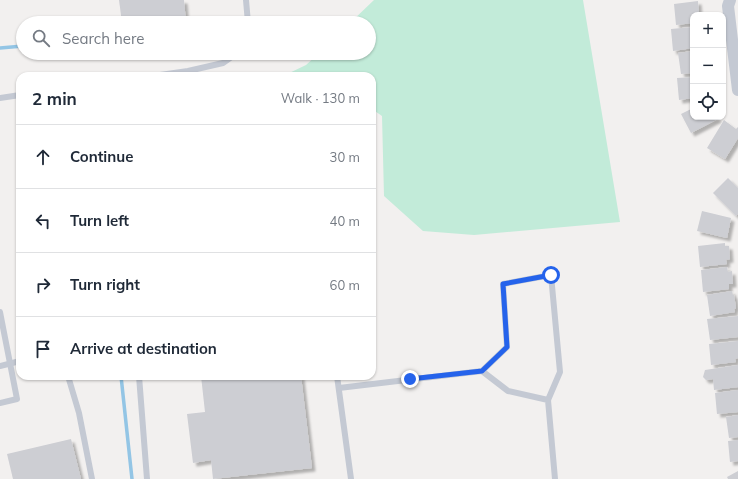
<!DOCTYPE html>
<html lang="en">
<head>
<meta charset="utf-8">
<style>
	:root { --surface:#fff; --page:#f6f6f7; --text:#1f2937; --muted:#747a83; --line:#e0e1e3 }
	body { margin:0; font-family:Mulish,sans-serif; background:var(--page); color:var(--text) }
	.controls { position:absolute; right:12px; top:12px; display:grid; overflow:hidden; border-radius:8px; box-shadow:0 1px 3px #0004 }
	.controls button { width:36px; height:36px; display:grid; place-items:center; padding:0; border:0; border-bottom:1px solid var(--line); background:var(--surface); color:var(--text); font:20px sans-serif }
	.stop { position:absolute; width:12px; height:12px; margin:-9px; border:3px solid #2563eb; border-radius:50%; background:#fff }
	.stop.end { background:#2563eb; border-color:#fff; box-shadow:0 1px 4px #0008 }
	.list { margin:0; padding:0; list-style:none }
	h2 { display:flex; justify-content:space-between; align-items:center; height:52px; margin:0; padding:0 16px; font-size:17px }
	h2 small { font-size:13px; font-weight:400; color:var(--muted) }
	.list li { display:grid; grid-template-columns:26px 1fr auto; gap:12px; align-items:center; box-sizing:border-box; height:64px; padding:0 16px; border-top:1px solid var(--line) }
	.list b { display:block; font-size:15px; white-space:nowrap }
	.list em { font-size:13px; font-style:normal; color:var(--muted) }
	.icon { flex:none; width:22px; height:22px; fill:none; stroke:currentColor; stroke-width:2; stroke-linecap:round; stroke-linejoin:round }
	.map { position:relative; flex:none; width:738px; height:479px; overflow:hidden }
	.search { position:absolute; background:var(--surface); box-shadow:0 1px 3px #0004; left:16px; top:16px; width:360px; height:44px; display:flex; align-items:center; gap:10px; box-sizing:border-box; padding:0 14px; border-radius:22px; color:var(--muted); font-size:15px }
	.panel { position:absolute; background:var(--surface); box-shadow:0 1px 3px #0004; left:16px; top:72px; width:360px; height:308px; border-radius:12px }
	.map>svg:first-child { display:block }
	.green { fill:#c2ebd9 }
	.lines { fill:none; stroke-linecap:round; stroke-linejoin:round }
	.stream { stroke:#93c5e5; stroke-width:3.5 }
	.building { fill:#cdced3; filter:url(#shadow) }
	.service { stroke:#c4c9d3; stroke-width:6 }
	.minor { stroke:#c4c9d3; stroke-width:12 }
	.route { stroke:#2563eb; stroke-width:5 }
</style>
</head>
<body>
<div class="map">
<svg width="738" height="479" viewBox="0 0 738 479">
	<defs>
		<filter id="shadow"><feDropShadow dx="3.5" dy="3.5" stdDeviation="1" flood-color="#0004"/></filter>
	</defs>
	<rect width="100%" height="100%" fill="#f2f0ef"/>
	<polygon class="green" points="374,0 583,0 620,222 474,235 423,231 384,196 382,116 372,109 372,76 283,76 306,65 319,53 369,53 369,23 350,23"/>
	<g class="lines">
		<g class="stream">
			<polyline points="0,48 23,46"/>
			<polyline points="87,53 89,56"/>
			<polyline points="121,376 132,479"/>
		</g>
	</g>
	<g class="building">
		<polygon points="119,0 184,0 186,23 122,23"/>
		<polygon points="698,1 699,15 693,15 693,23 676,25 674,4"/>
		<polygon points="693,27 693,48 673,51 671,29"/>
		<polygon points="693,51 693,73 681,74 678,53"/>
		<polygon points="693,77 693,98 679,100 677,78"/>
		<polygon points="693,108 693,117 717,117 718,119 691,133 681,114"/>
		<polygon points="724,120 736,129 738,127 738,138 725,159 707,148"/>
		<polygon points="728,178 738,188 738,214 736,216 713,193"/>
		<polygon points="702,211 731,218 727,238 697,231"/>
		<polygon points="725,243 725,246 729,246 730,259 726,260 727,264 700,267 698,246"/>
		<polygon points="727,267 728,272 732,271 733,284 729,284 729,289 703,292 701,270"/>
		<polygon points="732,291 733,295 734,295 736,308 734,309 735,312 710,316 707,295"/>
		<polygon points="738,316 738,337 710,340 707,319"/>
		<polygon points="738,341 738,358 735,359 736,362 711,365 709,344"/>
		<polygon points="738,365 738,387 714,390 713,379 706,380 703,377 705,370"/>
		<polygon points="201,376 301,376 312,468 213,479 211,460 193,463 187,414 205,412"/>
		<polygon points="738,390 738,412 717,414 715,393"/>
		<polygon points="738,415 738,437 729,438 726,417"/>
		<polygon points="71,439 81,479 13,479 7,454"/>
		<polygon points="738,440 738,461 730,462 728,441"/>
		<polygon points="738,471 738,479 728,479 727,477"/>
	</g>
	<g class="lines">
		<g class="service">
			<polyline points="246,0 248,23"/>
			<polyline points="153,76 188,71 223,63 237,53"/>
			<polyline points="0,98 20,95"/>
			<polyline points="0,312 17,399 0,403"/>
			<polyline points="0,366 20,361"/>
			<polyline points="482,371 507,347 503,284 551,275 560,372 548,400"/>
			<polyline points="68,376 79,413 92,479"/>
			<polyline points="139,376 147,479"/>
			<polyline points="337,376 351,479"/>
			<polyline points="339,388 482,371 508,391 548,400 555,479"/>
		</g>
		<polyline class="minor" points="730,0 728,6 738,90"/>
	</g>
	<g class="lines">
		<polyline class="route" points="410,379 482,371 507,347 503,284 551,275"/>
	</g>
</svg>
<div class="controls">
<button>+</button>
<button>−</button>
<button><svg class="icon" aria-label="locate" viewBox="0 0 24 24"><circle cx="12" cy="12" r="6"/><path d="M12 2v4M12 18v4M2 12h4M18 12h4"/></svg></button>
</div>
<div class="stop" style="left:551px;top:275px"></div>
<div class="stop end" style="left:410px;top:379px"></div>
<div class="search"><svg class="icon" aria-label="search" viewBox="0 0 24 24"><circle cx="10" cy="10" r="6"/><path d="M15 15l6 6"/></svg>Search here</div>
<section class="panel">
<h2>2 min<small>Walk · 130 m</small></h2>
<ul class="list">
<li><svg class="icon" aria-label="ahead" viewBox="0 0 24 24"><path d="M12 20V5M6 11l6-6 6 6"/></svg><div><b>Continue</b></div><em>30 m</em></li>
<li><svg class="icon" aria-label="left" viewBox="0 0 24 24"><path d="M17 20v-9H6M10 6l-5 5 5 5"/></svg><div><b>Turn left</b></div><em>40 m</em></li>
<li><svg class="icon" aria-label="right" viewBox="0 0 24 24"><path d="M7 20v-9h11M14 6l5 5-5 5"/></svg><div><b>Turn right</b></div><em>60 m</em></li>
<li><svg class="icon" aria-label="arrive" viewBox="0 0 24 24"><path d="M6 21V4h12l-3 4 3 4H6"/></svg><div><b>Arrive at destination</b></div></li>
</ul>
</section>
</div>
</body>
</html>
